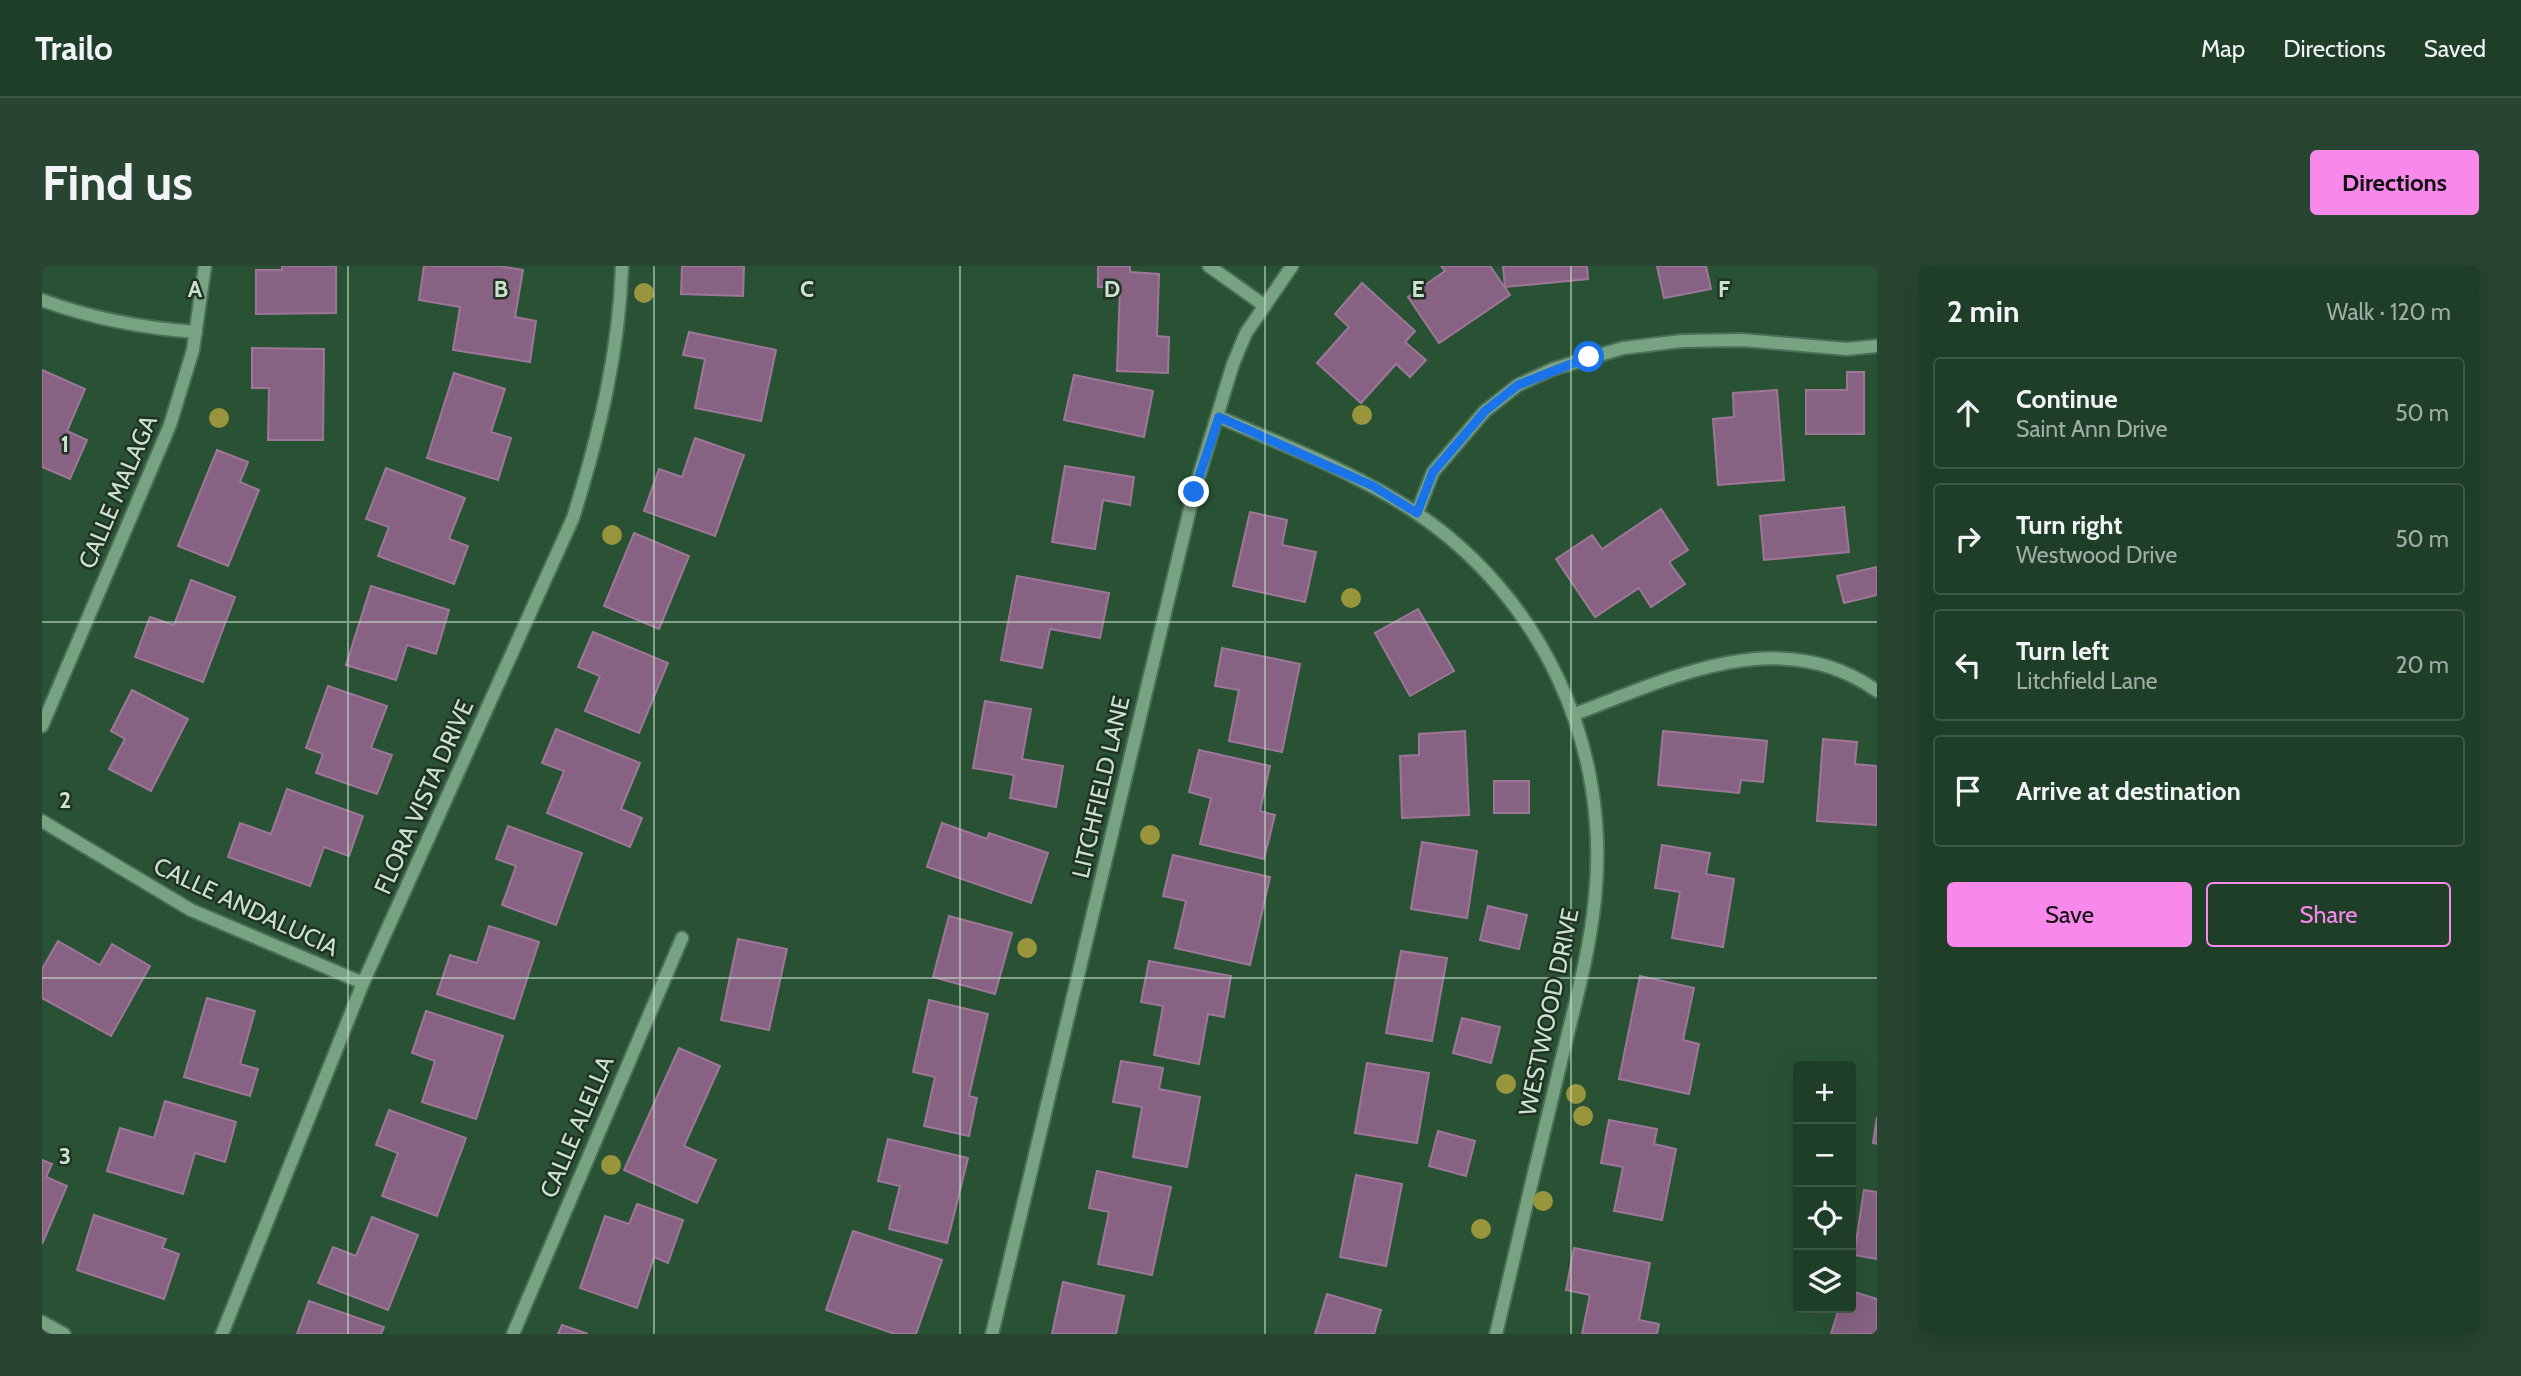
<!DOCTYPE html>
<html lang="en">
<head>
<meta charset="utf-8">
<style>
	:root { --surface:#1f3e28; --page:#274530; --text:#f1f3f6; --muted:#a1aea8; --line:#3c5745; --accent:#f888ea }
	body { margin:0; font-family:Cabin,sans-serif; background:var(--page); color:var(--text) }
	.controls { position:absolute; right:21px; bottom:21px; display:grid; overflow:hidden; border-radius:7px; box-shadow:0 7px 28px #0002 }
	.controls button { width:63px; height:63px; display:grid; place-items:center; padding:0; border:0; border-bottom:2px solid var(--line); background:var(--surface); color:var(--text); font:35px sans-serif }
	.stop { position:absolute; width:21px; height:21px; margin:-16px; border:5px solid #1a73e8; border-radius:50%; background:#fff }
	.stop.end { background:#1a73e8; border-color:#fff; box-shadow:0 2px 7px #0008 }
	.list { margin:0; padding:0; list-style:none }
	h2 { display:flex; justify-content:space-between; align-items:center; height:91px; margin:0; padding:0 28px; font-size:30px }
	h2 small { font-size:23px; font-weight:400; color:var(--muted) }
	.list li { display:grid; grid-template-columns:46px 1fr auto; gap:21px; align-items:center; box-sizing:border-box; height:112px; margin:0 14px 14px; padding:0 14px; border:2px solid var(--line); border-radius:7px }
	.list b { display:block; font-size:26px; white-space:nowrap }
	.list p { margin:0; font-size:23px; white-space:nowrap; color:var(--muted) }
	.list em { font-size:23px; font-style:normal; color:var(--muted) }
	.actions { display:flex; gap:14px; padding:21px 28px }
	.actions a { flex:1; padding:16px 0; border:2px solid var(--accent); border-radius:7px; text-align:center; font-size:24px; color:var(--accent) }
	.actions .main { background:var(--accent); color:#111 }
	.icon { flex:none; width:38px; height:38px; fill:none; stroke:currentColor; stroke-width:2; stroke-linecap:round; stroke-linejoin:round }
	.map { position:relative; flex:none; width:1835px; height:1068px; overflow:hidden; border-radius:7px }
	header { display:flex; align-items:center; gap:42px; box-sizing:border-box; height:98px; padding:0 35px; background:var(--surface); border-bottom:2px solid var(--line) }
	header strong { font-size:33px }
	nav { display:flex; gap:38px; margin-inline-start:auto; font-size:24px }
	.intro { display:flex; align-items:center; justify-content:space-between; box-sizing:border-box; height:168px; padding:0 42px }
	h1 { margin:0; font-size:49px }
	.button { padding:18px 32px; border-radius:7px; background:var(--accent); color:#111; font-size:24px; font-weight:700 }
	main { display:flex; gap:42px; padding:0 42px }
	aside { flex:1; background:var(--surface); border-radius:7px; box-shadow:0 7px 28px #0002 }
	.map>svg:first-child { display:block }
	.building { fill:#876282; stroke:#9e7798; stroke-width:2 }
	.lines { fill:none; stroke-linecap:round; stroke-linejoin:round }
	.minor-casing { stroke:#4a6e56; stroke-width:16 }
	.minor { stroke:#78a383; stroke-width:12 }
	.tree { fill:#99953c }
	.route { stroke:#1a73e8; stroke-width:9 }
	.grid { fill:none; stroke:#cbe2d0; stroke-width:2; stroke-opacity:0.55 }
	.labels { text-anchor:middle; stroke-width:5; stroke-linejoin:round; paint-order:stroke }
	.street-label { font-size:24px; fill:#cbe2d0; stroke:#213225 }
	.grid-label { font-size:23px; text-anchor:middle; font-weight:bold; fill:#cbe2d0; stroke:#213225; stroke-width:5; stroke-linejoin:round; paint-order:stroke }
</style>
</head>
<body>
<header>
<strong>Trailo</strong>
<nav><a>Map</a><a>Directions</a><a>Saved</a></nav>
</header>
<div class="intro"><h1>Find us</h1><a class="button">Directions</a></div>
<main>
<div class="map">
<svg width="1835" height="1068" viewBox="0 0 1835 1068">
	<rect width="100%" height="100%" fill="#295235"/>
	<g class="building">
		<polygon points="240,0 294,0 294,47 214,48 214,4 240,4"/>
		<polygon points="382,0 457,0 481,4 473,51 494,55 488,96 411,84 418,41 377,34"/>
		<polygon points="640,0 702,0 701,30 639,28"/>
		<polygon points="1056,0 1088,0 1088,6 1117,8 1115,70 1127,71 1126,107 1075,105 1078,22 1056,21"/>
		<polygon points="1399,0 1448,0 1468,29 1397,77 1366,31 1403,5"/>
		<polygon points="1461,0 1545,0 1546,13 1463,21"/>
		<polygon points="1615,0 1664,0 1669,23 1622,32"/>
		<polygon points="1320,17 1373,65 1363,76 1384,94 1368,111 1354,98 1319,137 1275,97 1307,61 1293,48"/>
		<polygon points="647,66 734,84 719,155 653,142 663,93 641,89"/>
		<polygon points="210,82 282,83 281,174 226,174 227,122 210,122"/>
		<polygon points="0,104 43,123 25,165 45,174 28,213 0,201"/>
		<polygon points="1805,106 1822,106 1822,168 1764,168 1764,124 1805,124"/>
		<polygon points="412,107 463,123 449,166 469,172 456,214 385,192"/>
		<polygon points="1032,109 1111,125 1102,171 1022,154"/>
		<polygon points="1735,124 1742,214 1676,219 1671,153 1692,151 1691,127"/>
		<polygon points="653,172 702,189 673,270 602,245 617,203 640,211"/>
		<polygon points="175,184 206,196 198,216 217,224 186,300 136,280"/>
		<polygon points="1023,200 1092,211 1088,239 1061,234 1053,283 1010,276"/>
		<polygon points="344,202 423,232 407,273 426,280 412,318 336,290 347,261 324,253"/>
		<polygon points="1802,241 1807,286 1722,294 1718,250"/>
		<polygon points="1619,243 1646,284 1627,296 1643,318 1609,341 1597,322 1553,351 1514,293 1550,269 1560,283"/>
		<polygon points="1208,246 1245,254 1240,279 1274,286 1263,336 1191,320"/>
		<polygon points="592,267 647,290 617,363 562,340"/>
		<polygon points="1835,301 1835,329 1802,337 1795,310"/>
		<polygon points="975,310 1067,327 1058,372 1008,363 1000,402 959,394"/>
		<polygon points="149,314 193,331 161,416 93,391 108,351 132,359"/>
		<polygon points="329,320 407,344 394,388 365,379 354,414 304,399"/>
		<polygon points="1376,343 1412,405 1368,430 1333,367"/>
		<polygon points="551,366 626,397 597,467 543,445 558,410 536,401"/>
		<polygon points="1180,382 1258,398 1240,486 1187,475 1197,424 1173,420"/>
		<polygon points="286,420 345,440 329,482 350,489 335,528 274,507 281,488 264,482"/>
		<polygon points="90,424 146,453 109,525 67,503 83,473 69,465"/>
		<polygon points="943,435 989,443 980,493 1021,500 1014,541 968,532 972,509 931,502"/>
		<polygon points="514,463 598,497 579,543 600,552 588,581 505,547 522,505 500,497"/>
		<polygon points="1423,465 1427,549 1360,552 1358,490 1377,489 1377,468"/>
		<polygon points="1621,465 1725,475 1721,516 1699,514 1697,527 1616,519"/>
		<polygon points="1781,473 1815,476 1813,498 1835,500 1835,559 1775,555"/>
		<polygon points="1157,484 1228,500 1218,545 1233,549 1222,593 1158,578 1169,532 1147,526"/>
		<rect x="1452" y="515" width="35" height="32"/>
		<polygon points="245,523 321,550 307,590 282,581 268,620 186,591 198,557 229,568"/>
		<polygon points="900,557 945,573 947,567 1006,587 989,637 885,601"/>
		<polygon points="466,560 540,587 514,659 460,639 474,600 454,593"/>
		<polygon points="1380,576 1435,585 1425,652 1369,643"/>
		<polygon points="1620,579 1668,587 1664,608 1692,613 1681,681 1630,672 1638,626 1613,622"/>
		<polygon points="1131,589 1228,611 1208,699 1133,682 1144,635 1121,630"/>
		<polygon points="1446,640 1485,649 1477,683 1438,674"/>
		<polygon points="907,650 970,667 953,728 891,711"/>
		<polygon points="447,660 497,676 472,753 395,728 408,689 435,697"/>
		<polygon points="696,673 745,683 727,764 679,754"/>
		<polygon points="16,675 58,699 70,678 108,700 69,770 0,732 0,703"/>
		<polygon points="1359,685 1405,692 1390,775 1344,767"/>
		<polygon points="1107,695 1189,710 1182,751 1166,748 1157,798 1112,789 1121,740 1099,736"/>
		<polygon points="1598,710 1652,722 1641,774 1657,778 1647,828 1577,813"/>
		<polygon points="165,732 213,745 198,798 216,803 208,830 142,811"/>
		<polygon points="887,734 946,748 927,830 935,832 927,870 882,860 893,811 871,806"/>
		<polygon points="384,745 461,770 434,853 380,836 393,795 370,787"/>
		<polygon points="1420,752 1458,761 1449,797 1411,787"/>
		<polygon points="637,782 678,800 642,880 674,894 655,937 582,904"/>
		<polygon points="1079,795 1121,802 1117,823 1158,831 1145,901 1091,891 1100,841 1071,836"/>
		<polygon points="1325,797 1387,807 1375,877 1313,867"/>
		<polygon points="123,835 194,856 183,896 153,887 141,928 65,905 78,862 112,872"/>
		<polygon points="347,844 424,872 395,950 340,930 356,887 334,879"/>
		<polygon points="1835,851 1835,878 1831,877"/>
		<polygon points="1567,854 1615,863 1612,878 1634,883 1620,954 1572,945 1581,901 1559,897"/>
		<polygon points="1396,865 1433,875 1424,910 1387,900"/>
		<polygon points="846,873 926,892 905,977 847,963 858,920 836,915"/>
		<polygon points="0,894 10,898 4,911 25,920 0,978"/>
		<polygon points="1055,905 1129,921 1110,1009 1056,998 1067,946 1047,942"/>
		<polygon points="1314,909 1360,918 1344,1000 1298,991"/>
		<polygon points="1822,924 1835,926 1835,993 1812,989"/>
		<polygon points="595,938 641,954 626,997 612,991 595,1042 538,1022 563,950 587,958"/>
		<polygon points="52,949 124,973 120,982 137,988 122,1033 35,1004"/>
		<polygon points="330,951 376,969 346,1044 276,1017 291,981 314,990"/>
		<polygon points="811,965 900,994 874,1068 853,1068 784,1044"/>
		<polygon points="1532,982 1608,997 1597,1054 1617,1058 1615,1068 1540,1068 1548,1029 1524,1024"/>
		<polygon points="1021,1016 1082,1030 1074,1068 1010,1068"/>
		<polygon points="1809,1025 1835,1033 1835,1068 1789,1068 1797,1042 1809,1042"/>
		<polygon points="1285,1028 1339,1044 1332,1068 1273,1068"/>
		<polygon points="267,1035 342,1061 339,1068 255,1068"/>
		<polygon points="520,1059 546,1068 516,1068"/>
	</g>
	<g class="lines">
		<defs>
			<g id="minor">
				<polyline points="1167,0 1223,40"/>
				<path d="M 0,34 C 51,53 101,62 154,66"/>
				<path d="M 1177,151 C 1243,180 1313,206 1373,246 C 1500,331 1569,480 1553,632 C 1547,693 1529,752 1515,812 C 1494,897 1474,983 1454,1068"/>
				<polyline points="1375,247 1391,206 1443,145 1476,119 1511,103 1581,82 1640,75 1700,74 1805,83 1835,80"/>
				<path d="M 1533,448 C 1629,412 1739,356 1835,425"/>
				<polyline points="0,460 128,159 151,84 163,0"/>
				<polyline points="0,555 149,644 321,717"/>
				<polyline points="0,1056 22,1068"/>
				<path d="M 180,1068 L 321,717 L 531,252 C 557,169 577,87 580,0"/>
				<polyline points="471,1068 640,672"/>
				<polyline points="950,1068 1152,226 1191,98 1204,67 1250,0"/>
			</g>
		</defs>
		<use href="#minor" class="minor-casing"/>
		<use href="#minor" class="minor"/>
	</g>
	<g class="tree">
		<circle cx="602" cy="27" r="10"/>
		<circle cx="1320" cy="149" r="10"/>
		<circle cx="177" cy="152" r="10"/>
		<circle cx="570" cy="269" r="10"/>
		<circle cx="1309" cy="332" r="10"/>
		<circle cx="1108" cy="569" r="10"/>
		<circle cx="985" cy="682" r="10"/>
		<circle cx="1464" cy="818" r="10"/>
		<circle cx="1534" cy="828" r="10"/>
		<circle cx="1541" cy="850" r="10"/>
		<circle cx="569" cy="899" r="10"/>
		<circle cx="1501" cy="935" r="10"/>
		<circle cx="1439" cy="963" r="10"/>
	</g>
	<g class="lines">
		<polyline class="route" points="1152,226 1177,151 1331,220 1375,247 1391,206 1443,145 1476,119 1547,91"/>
	</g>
	<path class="grid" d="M 306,0 L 306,1068M 612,0 L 612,1068M 918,0 L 918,1068M 1223,0 L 1223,1068M 1529,0 L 1529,1068M 0,356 L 1835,356M 0,712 L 1835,712"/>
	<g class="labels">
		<g class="street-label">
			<text transform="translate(76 226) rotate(-67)" y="8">CALLE MALAGA</text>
			<text transform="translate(1059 521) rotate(-77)" y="8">LITCHFIELD LANE</text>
			<text transform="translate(382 531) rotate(-66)" y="8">FLORA VISTA DRIVE</text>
			<text transform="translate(204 641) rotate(25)" y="8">CALLE ANDALUCIA</text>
			<text transform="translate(1507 746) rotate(-78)" y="8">WESTWOOD DRIVE</text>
			<text transform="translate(535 861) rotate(-67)" y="8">CALLE ALELLA</text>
		</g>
	</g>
	<g class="grid-label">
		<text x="153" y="31">A</text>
		<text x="459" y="31">B</text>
		<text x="765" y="31">C</text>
		<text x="1070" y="31">D</text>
		<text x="1376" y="31">E</text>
		<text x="1682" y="31">F</text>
		<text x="23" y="186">1</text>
		<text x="23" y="542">2</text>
		<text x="23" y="898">3</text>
	</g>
</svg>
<div class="controls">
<button>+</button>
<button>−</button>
<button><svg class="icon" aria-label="locate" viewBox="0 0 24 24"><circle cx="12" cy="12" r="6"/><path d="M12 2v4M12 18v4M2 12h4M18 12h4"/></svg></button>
<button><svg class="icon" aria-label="layers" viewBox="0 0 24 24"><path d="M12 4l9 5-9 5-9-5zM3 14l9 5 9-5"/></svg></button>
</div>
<div class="stop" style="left:1547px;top:91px"></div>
<div class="stop end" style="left:1152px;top:226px"></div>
</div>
<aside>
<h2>2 min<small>Walk · 120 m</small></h2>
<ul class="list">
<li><svg class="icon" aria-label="ahead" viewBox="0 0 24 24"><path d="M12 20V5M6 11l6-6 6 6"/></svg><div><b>Continue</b><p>Saint Ann Drive</p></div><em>50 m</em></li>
<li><svg class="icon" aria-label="right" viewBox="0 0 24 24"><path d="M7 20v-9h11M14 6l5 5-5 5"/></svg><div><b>Turn right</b><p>Westwood Drive</p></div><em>50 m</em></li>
<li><svg class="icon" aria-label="left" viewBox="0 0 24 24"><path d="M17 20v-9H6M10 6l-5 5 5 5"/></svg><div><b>Turn left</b><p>Litchfield Lane</p></div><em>20 m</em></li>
<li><svg class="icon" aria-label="arrive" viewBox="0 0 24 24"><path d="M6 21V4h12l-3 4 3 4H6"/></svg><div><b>Arrive at destination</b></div></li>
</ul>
<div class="actions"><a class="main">Save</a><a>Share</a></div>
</aside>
</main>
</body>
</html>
